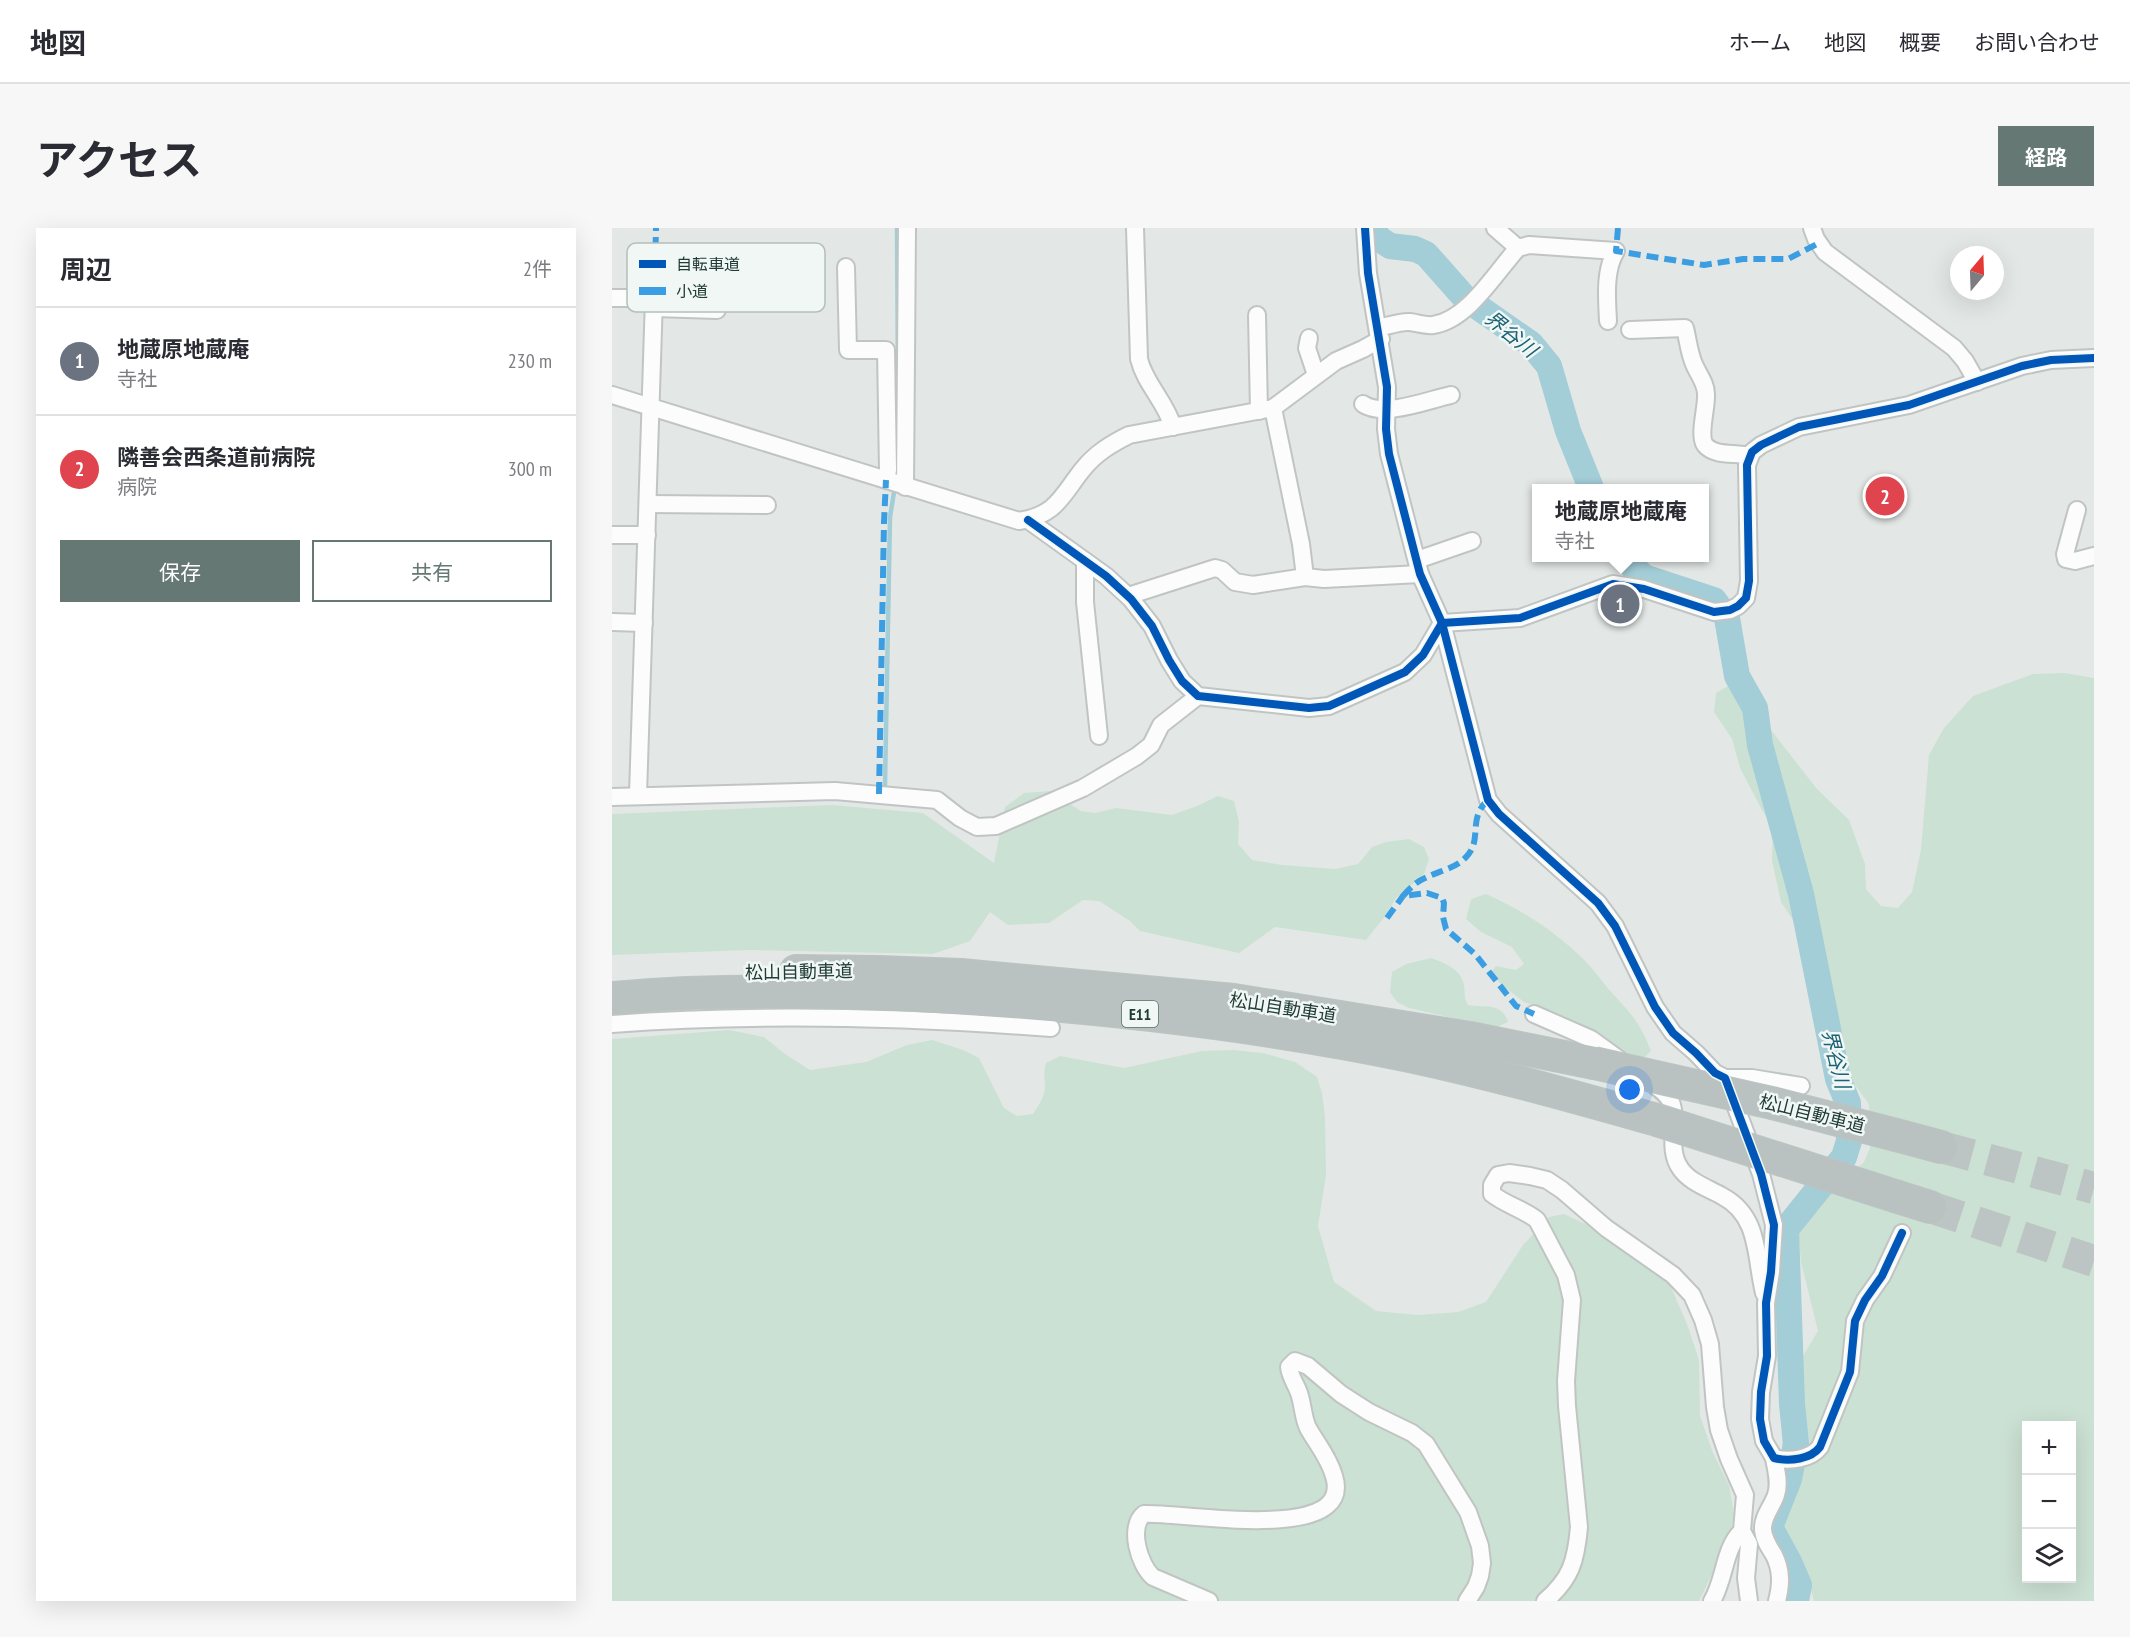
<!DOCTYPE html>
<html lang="ja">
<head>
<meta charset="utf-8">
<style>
	:root { --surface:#fff; --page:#f7f7f7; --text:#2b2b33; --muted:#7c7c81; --line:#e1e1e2; --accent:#657873 }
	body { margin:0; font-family:"PT Sans Narrow","Noto Sans JP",sans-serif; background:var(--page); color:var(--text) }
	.controls { position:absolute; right:18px; bottom:18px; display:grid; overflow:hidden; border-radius:0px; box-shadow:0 6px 24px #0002 }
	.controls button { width:54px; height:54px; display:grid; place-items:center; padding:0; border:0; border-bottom:2px solid var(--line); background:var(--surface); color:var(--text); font:30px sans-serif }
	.compass { position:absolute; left:1338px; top:18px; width:54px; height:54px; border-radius:50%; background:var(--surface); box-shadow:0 6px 24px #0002; rotate:19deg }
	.you { position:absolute; left:1018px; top:862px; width:21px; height:21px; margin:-15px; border:4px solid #fff; border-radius:50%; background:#1a73e8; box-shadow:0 0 0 9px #1a73e833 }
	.badge { display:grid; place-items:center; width:39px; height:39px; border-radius:50%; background:var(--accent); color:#fff; font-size:20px; font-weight:700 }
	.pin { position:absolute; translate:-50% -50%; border:3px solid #fff; box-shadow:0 2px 6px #0006 }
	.popup { position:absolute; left:920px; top:256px; width:177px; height:78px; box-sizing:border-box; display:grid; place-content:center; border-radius:0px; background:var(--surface); filter:drop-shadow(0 2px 4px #0005); font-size:20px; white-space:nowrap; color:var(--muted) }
	.popup b { font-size:22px; color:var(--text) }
	.popup::after { content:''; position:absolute; left:50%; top:100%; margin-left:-12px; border:12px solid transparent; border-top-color:var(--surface) }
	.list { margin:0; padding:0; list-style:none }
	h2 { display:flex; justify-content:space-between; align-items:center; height:78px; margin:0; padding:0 24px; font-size:26px }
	h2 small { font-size:20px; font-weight:400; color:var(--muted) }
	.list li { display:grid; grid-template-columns:39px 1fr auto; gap:18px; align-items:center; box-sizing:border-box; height:108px; padding:0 24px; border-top:2px solid var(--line) }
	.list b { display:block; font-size:22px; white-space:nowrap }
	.list p { margin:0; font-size:20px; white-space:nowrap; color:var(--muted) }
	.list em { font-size:20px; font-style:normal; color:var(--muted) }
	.actions { display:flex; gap:12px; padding:18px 24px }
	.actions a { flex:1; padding:14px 0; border:2px solid var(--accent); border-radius:0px; text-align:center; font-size:21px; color:var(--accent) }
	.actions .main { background:var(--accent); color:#fff }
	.icon { flex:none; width:33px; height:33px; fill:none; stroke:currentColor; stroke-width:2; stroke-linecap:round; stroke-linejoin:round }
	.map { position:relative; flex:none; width:1482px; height:1373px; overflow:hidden; border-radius:0px }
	header { display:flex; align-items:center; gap:36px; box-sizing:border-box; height:84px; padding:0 30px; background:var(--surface); border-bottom:2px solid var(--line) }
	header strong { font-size:28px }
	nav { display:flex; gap:33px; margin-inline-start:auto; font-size:21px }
	.intro { display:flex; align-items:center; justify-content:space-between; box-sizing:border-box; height:144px; padding:0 36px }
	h1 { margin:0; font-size:42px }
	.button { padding:15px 27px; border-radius:0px; background:var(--accent); color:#fff; font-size:21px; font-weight:700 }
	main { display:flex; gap:36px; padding:0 36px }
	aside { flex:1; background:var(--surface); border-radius:0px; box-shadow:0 6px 24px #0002 }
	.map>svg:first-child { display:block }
	.green { fill:#cbe1d3; fill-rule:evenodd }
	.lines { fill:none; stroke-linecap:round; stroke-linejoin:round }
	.stream { stroke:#a3cdd7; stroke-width:4.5 }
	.river { stroke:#a3cdd7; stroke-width:26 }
	.highway-tunnel { stroke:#bcc5c3; stroke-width:32; stroke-dasharray:32 16; stroke-linecap:butt }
	.street-casing { stroke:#c0c5c3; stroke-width:20 }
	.highway-casing { stroke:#bcc5c2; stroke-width:34 }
	.street { stroke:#fbfcfb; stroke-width:16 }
	.highway { stroke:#b9c2c0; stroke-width:32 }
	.highway-bridge-casing { stroke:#bcc5c2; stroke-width:34; stroke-linecap:butt }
	.highway-bridge { stroke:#b9c2c0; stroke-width:32 }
	.quiet { stroke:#3c9ee2; stroke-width:6; stroke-dasharray:12 6; stroke-linecap:butt }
	.cycleway-casing { stroke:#f0f7f4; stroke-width:11 }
	.cycleway { stroke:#0057b8; stroke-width:8 }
	.labels { text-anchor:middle; stroke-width:5; stroke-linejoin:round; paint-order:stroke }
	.shield { fill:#f0f7f4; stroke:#5f736e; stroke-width:1.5 }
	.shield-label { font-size:16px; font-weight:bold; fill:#213b35 }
	.street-label { font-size:18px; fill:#213b35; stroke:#f0f7f4 }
	.water-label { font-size:20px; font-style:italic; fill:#1b6276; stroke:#f0f7f4 }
	.key { fill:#f0f7f4; stroke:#b2bfbb; stroke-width:1.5 }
	.key-label { font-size:16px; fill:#213b35 }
</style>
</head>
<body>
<header>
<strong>地図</strong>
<nav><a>ホーム</a><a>地図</a><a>概要</a><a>お問い合わせ</a></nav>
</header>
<div class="intro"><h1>アクセス</h1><a class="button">経路</a></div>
<main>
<aside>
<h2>周辺<small>2件</small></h2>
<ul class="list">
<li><span class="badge" style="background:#6b7280">1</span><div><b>地蔵原地蔵庵</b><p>寺社</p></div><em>230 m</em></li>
<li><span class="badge" style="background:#e0444e">2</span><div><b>隣善会西条道前病院</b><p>病院</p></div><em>300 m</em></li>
</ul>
<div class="actions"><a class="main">保存</a><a>共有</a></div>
</aside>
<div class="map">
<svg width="1482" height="1373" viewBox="0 0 1482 1373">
	<rect width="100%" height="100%" fill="#e3e8e6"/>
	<g class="green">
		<path d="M 1452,445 L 1482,450 L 1482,1373 L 1202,1373 L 1195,1347 L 1179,1323 L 1169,1301 L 1171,1161 L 1206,1103 L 1189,1034 L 1186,1000 L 1214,969 L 1252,934 L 1258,920 L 1257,876 L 1234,845 L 1207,717 L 1183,695 L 1169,674 L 1160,633 L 1161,599 L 1150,582 L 1128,540 L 1120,511 L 1102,484 L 1104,465 L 1116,458 L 1127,461 L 1205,561 L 1237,592 L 1253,636 L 1254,661 L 1269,678 L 1286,680 L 1300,664 L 1309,622 L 1317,527 L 1332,500 L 1361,468 L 1421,446 ZM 1414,1198 L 1460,1198 L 1460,1350 L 1414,1350 Z"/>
		<polygon points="438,563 469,583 483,585 504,580 560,587 585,578 606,568 622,573 627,594 626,616 640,632 670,637 723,641 746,636 760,619 774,614 797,611 812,619 817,631 812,646 784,670 771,691 754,712 663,699 627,725 528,703 518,693 487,673 471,672 437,695 396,697 378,684 358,713 321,726 137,722 0,727 0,586 220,577 311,585 382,635 393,579 412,565"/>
		<path d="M 874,666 C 908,681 940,701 967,727 C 980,738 989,753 1001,766 C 1021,788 1028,795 1039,823 L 1031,831 L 1007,822 L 975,801 L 946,786 L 912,774 L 890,757 L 879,745 L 884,738 L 904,742 L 912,736 L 900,719 L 869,704 L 854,691 L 859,671 Z"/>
		<path d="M 819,730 C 833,735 849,741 852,757 C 853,765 852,770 856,777 C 873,780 890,774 896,794 L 883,800 L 797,780 L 785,774 L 778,764 L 780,744 L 794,736 Z"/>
		<path d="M 117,802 L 152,809 L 173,826 L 198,842 L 254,834 L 295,817 L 320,812 L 351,822 L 367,830 L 392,880 L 405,888 L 421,886 C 427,877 434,867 433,855 C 432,847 432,843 434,835 L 448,828 L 512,840 L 590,823 L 621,822 L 651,825 L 683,834 L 705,849 L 710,865 L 713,888 L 714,947 L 706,998 L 722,1054 L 764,1083 L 806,1087 L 846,1084 L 874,1074 L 911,1017 L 937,989 L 952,986 L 980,999 L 1058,1057 L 1075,1096 L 1087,1132 L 1088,1188 L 1101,1225 L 1117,1257 L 1122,1287 L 1117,1311 L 1087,1373 L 0,1373 L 0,811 Z"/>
	</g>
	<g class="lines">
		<g class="stream">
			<polyline points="285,0 286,147"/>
			<polyline points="273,557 278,289 283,258"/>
		</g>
		<g class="river">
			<polyline points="762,0 766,10 778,18 803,21 814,26 853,70 919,116 937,138 956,203 979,260"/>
			<polyline points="1015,330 1019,337 1032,349 1102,372 1115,390 1125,448 1143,480 1148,517 1189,666 1226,851 1236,875 1237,913 1232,929 1174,1001 1180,1176 1184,1216 1177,1251 1158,1299 1178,1336 1187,1357 1184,1373"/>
		</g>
		<g class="highway-tunnel">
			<polyline points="1329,919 1482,960"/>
			<polyline points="1318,979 1482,1033"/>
		</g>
		<defs>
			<g id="street">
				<path d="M 523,0 L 527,131 C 533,156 554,174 561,199"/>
				<path d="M 753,0 L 756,45 L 775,159 L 774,201 L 777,226 L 808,346 L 830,395 L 876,572 L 887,586 L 986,675 L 1003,698 L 1043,779 L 1061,805 L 1084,825 L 1103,845 L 1113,850 L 1149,946 L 1162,997 L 1159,1044 L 1154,1075 L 1155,1128 L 1149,1164 L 1148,1191 L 1152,1213 L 1162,1230 C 1178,1234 1199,1231 1208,1219 L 1238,1144 L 1243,1093 L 1253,1072 L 1270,1048 L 1290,1005"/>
				<polyline points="883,0 906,20"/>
				<polyline points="1200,0 1204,11 1213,24 1342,120 1353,133 1365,154"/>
				<polyline points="234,39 236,122 274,122 276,242 274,252"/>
				<polyline points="0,70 42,70"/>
				<polyline points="42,80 105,82"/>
				<polyline points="645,87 647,183"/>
				<path d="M 766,100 C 776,98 789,93 798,94 C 806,95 813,98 821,97 C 856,92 883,45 906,20 L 917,17 L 1004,23 C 992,43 995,71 996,93"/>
				<path d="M 1018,102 L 1073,100 C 1076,112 1077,125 1082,136 C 1086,146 1094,155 1094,166 C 1095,179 1086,207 1093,217 C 1103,229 1124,224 1137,228"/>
				<polyline points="697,110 695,120 704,147"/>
				<path d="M 0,167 L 407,293 C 445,287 450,267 471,241 C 484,225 499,216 517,207 L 661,180 L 724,133 L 751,121 L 769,111"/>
				<path d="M 751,176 C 771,190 816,172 839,167"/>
				<polyline points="661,180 689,316 693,349"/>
				<polyline points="293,259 295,0"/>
				<polyline points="36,276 155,277"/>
				<polyline points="1465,282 1453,326 1454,331 1463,333 1482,328"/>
				<polyline points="416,292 494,348 519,371 540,398 557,432 570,453 586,468 697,480 717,478 793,444 811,427 830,395 908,390 1001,356 1032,361 1102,384 1118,382 1126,378 1134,370 1137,353 1135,237 1140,224 1149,217 1187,199 1297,177 1410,138 1439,132 1482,130"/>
				<polyline points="0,307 35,307"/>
				<polyline points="805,332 860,313"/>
				<polyline points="473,333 473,374 487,508"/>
				<polyline points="516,368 603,340 610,342 623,354 641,357 693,349 712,351 808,346"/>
				<polyline points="0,394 32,395"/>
				<polyline points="26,567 43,39"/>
				<polyline points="0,569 223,563 325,572 348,590 365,599 384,598 471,560 525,528 539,517 549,497 586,468"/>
				<polyline points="922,786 979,811 1012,835"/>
				<path d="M 0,796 C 146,785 294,789 439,800"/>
				<polyline points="1113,850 1140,850 1189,858"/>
				<path d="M 1038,854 C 1046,860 1057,866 1060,877 C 1066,897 1055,921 1068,940 C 1077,954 1096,960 1110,968 C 1148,988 1143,1028 1152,1065"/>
				<path d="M 1162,1230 C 1164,1242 1168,1255 1164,1267 C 1160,1279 1150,1289 1151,1302 C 1152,1312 1157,1319 1162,1327 C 1170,1343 1169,1357 1165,1373"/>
				<path d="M 597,1373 L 541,1349 C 527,1337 516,1299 532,1286 C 565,1283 744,1318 722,1248 C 717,1230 705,1216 696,1200 C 691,1190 691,1176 687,1165 C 684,1156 678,1149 677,1139 L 683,1133 L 696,1138 L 729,1166 L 757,1184 L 800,1205 L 814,1216 L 856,1284 L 868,1318 L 870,1335 L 868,1348 L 864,1359 L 855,1373"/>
				<path d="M 933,1373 C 959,1351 964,1333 967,1299 L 955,1178 L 954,1153 L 960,1072 L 954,1047 L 925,992 C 911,981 894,977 880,966 L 880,957 L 886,947 L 897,945 L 918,948 L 935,952 L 950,962 L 994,1000 L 1061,1047 L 1080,1067 L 1091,1092 L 1098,1116 L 1103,1179 L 1107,1202 L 1117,1231 L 1133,1267 L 1130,1303 L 1137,1316 L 1134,1350 L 1137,1373"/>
				<path d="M 1100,1373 C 1113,1352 1112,1319 1130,1303"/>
			</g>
			<g id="highway">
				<polyline points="184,743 268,744 349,747 622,772 858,810 982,835"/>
				<path d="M 0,770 C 108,760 216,763 324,769 C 483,778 642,796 798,828 C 882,846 963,869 1045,892"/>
				<polyline points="1284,907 1329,919"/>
				<polyline points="1286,969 1318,979"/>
			</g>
		</defs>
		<use href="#street" class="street-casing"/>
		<use href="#highway" class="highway-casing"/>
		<use href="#street" class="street"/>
		<use href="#highway" class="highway"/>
		<defs>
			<g id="highway-bridge">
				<polyline points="982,835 1160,875 1284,907"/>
				<polyline points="1045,892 1286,969"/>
			</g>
		</defs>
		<use href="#highway-bridge" class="highway-bridge-casing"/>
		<use href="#highway-bridge" class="highway-bridge"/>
		<g class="quiet">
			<polyline points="1006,0 1004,23 1092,37 1131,31 1176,31 1207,15"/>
			<polyline points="43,39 44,0"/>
			<polyline points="267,566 272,294 274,252"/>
			<path d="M 876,572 C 855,591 871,610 855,628 C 845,640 827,643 813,650 C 804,654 798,660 791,668 L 815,665 L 830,670 L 832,675 L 831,689 L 834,701 L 863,726 L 904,778 L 922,786"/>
			<polyline points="775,690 791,668"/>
		</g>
		<defs>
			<g id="cycleway">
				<path d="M 753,0 L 756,45 L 775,159 L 774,201 L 777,226 L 808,346 L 830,395 L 876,572 L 887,586 L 986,675 L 1003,698 L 1043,779 L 1061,805 L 1084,825 L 1103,845 L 1113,850 L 1149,946 L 1162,997 L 1159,1044 L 1154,1075 L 1155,1128 L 1149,1164 L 1148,1191 L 1152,1213 L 1162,1230 C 1178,1234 1199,1231 1208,1219 L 1238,1144 L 1243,1093 L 1253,1072 L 1270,1048 L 1290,1005"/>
				<polyline points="416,292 494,348 519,371 540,398 557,432 570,453 586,468 697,480 717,478 793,444 811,427 830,395 908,390 1001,356 1032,361 1102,384 1118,382 1126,378 1134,370 1137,353 1135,237 1140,224 1149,217 1187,199 1297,177 1410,138 1439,132 1482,130"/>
			</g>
		</defs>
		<use href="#cycleway" class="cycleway-casing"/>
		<use href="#cycleway" class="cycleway"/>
	</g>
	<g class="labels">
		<rect class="shield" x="510" y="773" width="36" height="26" rx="4.5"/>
		<g class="shield-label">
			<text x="528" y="792">E11</text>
		</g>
		<g class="street-label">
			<text transform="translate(187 744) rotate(-1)" y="6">松山自動車道</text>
			<text transform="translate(671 780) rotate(9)" y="6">松山自動車道</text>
			<text transform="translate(1200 886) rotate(14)" y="6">松山自動車道</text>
		</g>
		<g class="water-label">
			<text transform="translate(899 106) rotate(39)" y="7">界谷川</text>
			<text transform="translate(1224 831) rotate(76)" y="7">界谷川</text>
		</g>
	</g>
	<rect x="15" y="15" width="198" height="69" rx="9" class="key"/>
	<rect x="27" y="32" width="27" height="8" fill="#0057b8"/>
	<rect x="27" y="59" width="27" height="8" fill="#3c9ee2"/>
	<g class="key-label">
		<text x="64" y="42">自転車道</text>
		<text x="64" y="69">小道</text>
	</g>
</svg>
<div class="controls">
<button>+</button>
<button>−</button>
<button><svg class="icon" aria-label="layers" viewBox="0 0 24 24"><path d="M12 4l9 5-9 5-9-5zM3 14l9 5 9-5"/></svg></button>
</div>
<svg class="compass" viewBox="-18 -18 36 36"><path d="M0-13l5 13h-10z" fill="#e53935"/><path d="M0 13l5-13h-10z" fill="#7c7c81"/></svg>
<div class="you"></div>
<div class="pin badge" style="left:1008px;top:376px;background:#6b7280">1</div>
<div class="popup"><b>地蔵原地蔵庵</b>寺社</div>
<div class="pin badge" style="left:1273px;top:268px;background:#e0444e">2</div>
</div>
</main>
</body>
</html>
